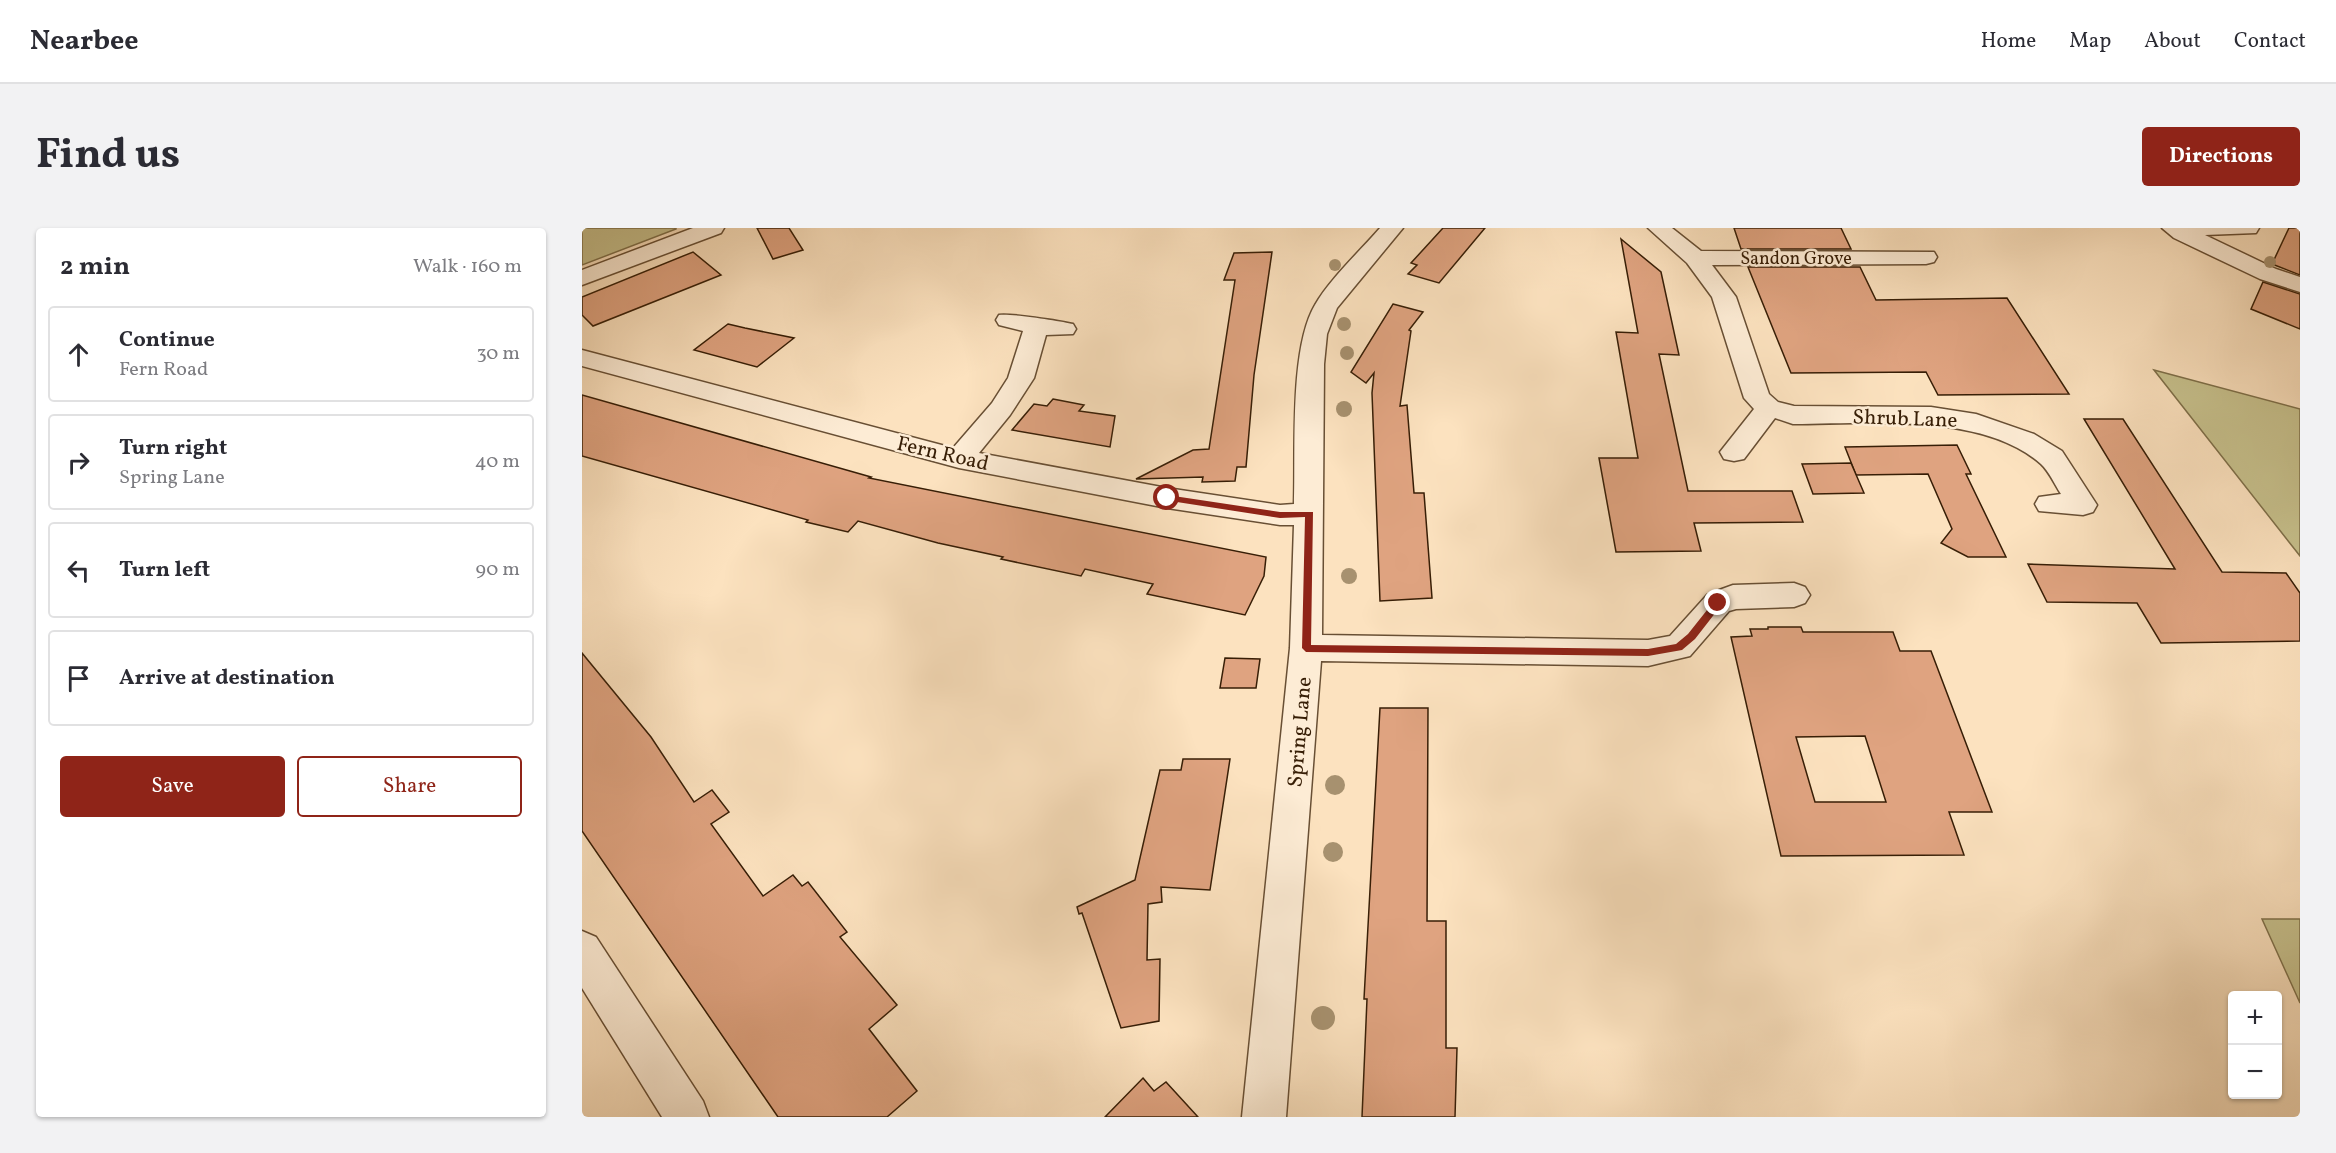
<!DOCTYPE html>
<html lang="en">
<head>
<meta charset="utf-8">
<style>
	:root { --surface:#fff; --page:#f2f2f3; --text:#2b2b33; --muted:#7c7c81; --line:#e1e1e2; --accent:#8f2418 }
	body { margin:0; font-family:Vollkorn,serif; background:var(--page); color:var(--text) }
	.controls { position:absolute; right:18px; bottom:18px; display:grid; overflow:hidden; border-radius:6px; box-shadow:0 2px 4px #0004 }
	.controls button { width:54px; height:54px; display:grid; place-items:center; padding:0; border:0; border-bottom:2px solid var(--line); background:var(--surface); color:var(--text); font:30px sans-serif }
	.stop { position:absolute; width:18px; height:18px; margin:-14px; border:4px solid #8f2418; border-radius:50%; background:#fff }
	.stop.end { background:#8f2418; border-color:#fff; box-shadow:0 2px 6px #0008 }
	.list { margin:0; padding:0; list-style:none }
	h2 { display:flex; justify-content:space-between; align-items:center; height:78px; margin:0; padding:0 24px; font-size:26px }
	h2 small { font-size:20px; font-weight:400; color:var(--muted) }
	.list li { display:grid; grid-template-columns:39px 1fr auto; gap:18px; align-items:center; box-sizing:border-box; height:96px; margin:0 12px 12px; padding:0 12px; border:2px solid var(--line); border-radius:6px }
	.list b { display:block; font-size:22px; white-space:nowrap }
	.list p { margin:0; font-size:20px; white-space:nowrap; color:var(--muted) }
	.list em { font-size:20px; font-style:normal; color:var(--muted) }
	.actions { display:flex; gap:12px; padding:18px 24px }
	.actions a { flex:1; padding:14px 0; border:2px solid var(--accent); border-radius:6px; text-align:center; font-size:21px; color:var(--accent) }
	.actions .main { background:var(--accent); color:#fff }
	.icon { flex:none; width:33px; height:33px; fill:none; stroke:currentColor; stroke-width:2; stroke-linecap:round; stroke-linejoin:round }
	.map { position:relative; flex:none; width:1718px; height:889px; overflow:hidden; border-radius:6px }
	header { display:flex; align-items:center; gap:36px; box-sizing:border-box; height:84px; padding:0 30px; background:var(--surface); border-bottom:2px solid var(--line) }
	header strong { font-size:28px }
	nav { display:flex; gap:33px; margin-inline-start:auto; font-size:21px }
	.intro { display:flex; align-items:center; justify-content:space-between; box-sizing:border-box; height:144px; padding:0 36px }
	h1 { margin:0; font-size:42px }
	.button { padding:15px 27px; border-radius:6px; background:var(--accent); color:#fff; font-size:21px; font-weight:700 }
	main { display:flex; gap:36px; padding:0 36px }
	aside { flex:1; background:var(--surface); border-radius:6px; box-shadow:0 2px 4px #0004 }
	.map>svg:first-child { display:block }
	.green { fill:#c7c18d; stroke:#7f704a; stroke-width:1.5 }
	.building { fill:#dfa380; stroke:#371e06; stroke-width:1.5; fill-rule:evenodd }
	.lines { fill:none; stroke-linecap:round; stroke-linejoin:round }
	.minor-casing { stroke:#684f34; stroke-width:3 }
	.minor { fill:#fdecd5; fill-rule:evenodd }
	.tree { fill:#a7916f }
	.route { fill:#8f2418 }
	.labels { text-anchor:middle; stroke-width:5; stroke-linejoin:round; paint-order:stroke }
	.far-street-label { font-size:18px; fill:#371e06; stroke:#fdecd5 }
	.street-label { font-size:21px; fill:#371e06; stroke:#fdecd5 }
</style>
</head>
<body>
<header>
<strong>Nearbee</strong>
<nav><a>Home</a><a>Map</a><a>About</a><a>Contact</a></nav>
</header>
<div class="intro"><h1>Find us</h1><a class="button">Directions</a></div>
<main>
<aside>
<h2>2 min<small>Walk · 160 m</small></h2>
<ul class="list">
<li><svg class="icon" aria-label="ahead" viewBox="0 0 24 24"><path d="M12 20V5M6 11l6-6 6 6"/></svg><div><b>Continue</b><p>Fern Road</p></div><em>30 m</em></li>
<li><svg class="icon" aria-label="right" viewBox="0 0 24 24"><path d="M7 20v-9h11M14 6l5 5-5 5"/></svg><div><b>Turn right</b><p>Spring Lane</p></div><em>40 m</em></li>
<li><svg class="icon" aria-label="left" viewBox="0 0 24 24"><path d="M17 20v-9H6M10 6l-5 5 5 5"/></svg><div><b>Turn left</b></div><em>90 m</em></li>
<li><svg class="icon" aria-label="arrive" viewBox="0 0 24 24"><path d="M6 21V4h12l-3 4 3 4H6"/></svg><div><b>Arrive at destination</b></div></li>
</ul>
<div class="actions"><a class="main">Save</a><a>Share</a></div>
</aside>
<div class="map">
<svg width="1718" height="889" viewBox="0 0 1718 889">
	<rect width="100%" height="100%" fill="#fce2bf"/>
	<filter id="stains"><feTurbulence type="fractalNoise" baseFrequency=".00333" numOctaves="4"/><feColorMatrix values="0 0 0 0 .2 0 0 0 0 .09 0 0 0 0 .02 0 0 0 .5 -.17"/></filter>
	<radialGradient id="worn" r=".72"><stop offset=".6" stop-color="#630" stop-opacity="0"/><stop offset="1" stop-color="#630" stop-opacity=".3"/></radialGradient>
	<g class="green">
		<polygon points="0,0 94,0 94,1 0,37"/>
		<polygon points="1572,142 1718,181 1718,328"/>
		<polygon points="1680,691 1718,691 1718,775"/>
	</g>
	<g class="building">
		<polygon points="175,0 207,0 221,22 191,31"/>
		<polygon points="861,0 903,0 857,55 826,46 835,37 829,35"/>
		<polygon points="1152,0 1259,0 1269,21 1159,21"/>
		<polygon points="1707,0 1718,0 1718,47 1690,36"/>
		<polygon points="1039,11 1079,44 1097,127 1077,126 1106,263 1210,263 1221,294 1112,295 1119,323 1034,324 1017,230 1056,230 1034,104 1056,105"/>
		<polygon points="111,24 139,47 11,98 0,87 0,69"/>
		<polygon points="690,24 672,147 664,239 655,239 653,253 620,254 621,249 554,251 611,222 627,221 653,52 642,52 652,25"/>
		<polygon points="1166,39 1278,39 1294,72 1425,70 1487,166 1356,167 1344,144 1209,145"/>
		<polygon points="1681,54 1718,66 1718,101 1669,81"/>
		<polygon points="811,76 841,84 827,102 829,103 818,178 825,177 832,265 842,265 850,370 798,373 790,165 792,145 784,155 769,144"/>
		<polygon points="146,96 163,100 212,110 175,139 112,122"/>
		<polygon points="0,167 289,249 287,250 684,329 682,348 663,387 565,366 571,356 503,341 499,348 419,331 421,329 356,315 276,293 266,304 224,294 226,292 0,228"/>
		<polygon points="471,171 502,177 497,183 533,188 528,219 430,202 452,176 465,178"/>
		<polygon points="1502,191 1541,191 1640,344 1704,345 1718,365 1718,413 1579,415 1555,375 1465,374 1446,336 1593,341"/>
		<polygon points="1375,217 1389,246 1384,246 1424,329 1386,329 1359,315 1370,301 1346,246 1274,247 1263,219"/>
		<polygon points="1269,235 1282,265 1231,266 1220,236"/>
		<path d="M 1186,399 L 1219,399 L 1221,404 L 1311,404 L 1318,423 L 1349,423 L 1410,584 L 1367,584 L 1382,627 L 1199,628 L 1149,409 L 1170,408 L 1168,401 L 1186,401 ZM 1283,508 L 1304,574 L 1233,574 L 1214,509 Z"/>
		<polygon points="0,425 69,509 112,574 130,562 147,584 129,596 181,668 211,647 220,658 226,654 265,704 258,709 315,777 287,801 335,863 305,889 196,889 0,603"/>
		<polygon points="643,430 678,431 674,460 638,460"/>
		<polygon points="798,480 846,480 845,693 864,693 864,820 875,820 873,889 780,889 785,771 782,771"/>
		<polygon points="601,531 648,531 628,662 579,659 580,674 566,676 565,732 578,731 577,793 539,800 500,685 497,686 495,679 553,652 578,542 599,542"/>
		<polygon points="561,850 572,863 584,854 616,889 523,889"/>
	</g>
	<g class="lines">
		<defs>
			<g id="minor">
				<polygon points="111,0 142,0 139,5 0,57 0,42"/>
				<path d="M 798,0 L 821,0 L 755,80 L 745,106 L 742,136 L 740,407 L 1066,412 L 1088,408 L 1125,367 L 1140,361 L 1151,357 L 1212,355 L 1223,359 L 1228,367 L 1223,375 L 1212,379 L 1154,381 L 1147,383 L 1108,428 L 1066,438 L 739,433 L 704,889 L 660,889 L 708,420 L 712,297 L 698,297 L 585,280 L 377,240 L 0,138 L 0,122 L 371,220 L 410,175 L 426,150 L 441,103 L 417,97 L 414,92 L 417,87 C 426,85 479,93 491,96 L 494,101 L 491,106 L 464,107 L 452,150 L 428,187 L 397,225 L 585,260 L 698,277 L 712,276 C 714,224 707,121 733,77 C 747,52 779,22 798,0 Z"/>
				<path d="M 1066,0 L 1090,0 L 1119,23 L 1352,24 L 1355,29 L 1352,34 L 1344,36 L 1130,37 L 1154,69 L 1187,166 L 1196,174 L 1212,178 L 1349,179 L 1394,186 L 1452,206 L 1480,223 L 1515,277 L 1511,284 L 1501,287 L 1457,283 L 1453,276 L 1457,269 L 1479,266 C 1473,257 1467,243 1459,236 C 1400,184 1285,196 1211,196 L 1193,190 L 1162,231 L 1152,233 L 1142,231 L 1138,224 L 1172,181 L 1162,170 L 1130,69 L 1105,35 Z"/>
				<polygon points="1580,0 1677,0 1674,5 1623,7 1694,41 1718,49 1718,64 1678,51 1592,10"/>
				<polygon points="0,703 14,709 121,873 127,889 80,889 0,760"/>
			</g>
		</defs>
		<use href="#minor" class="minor-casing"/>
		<use href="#minor" class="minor"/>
	</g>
	<g class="tree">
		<circle cx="1688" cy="34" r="6"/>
		<circle cx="753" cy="37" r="6"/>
		<circle cx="762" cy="96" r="7"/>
		<circle cx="765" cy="125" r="7"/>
		<circle cx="762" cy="181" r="8"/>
		<circle cx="767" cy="348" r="8"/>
		<circle cx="753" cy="557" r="10"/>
		<circle cx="751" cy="624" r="10"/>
		<circle cx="741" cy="790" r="12"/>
	</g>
	<polygon class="route" points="585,267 698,284 731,284 729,417 1066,421 1094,416 1106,406 1133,372 1141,375 1113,411 1100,422 1066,428 724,424 720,420 723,289 698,290 582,272 582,268"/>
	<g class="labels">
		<g class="far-street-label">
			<text x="1214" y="36">Sandon Grove</text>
		</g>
		<g class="street-label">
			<text transform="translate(1323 190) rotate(2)" y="7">Shrub Lane</text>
			<text transform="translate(361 225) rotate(13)" y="7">Fern Road</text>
			<text transform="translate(717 504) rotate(-85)" y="7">Spring Lane</text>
		</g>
	</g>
	<rect width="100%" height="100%" filter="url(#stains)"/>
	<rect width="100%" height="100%" fill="url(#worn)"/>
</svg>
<div class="controls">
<button>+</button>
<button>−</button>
</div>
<div class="stop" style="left:585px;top:270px"></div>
<div class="stop end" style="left:1136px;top:375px"></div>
</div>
</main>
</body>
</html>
